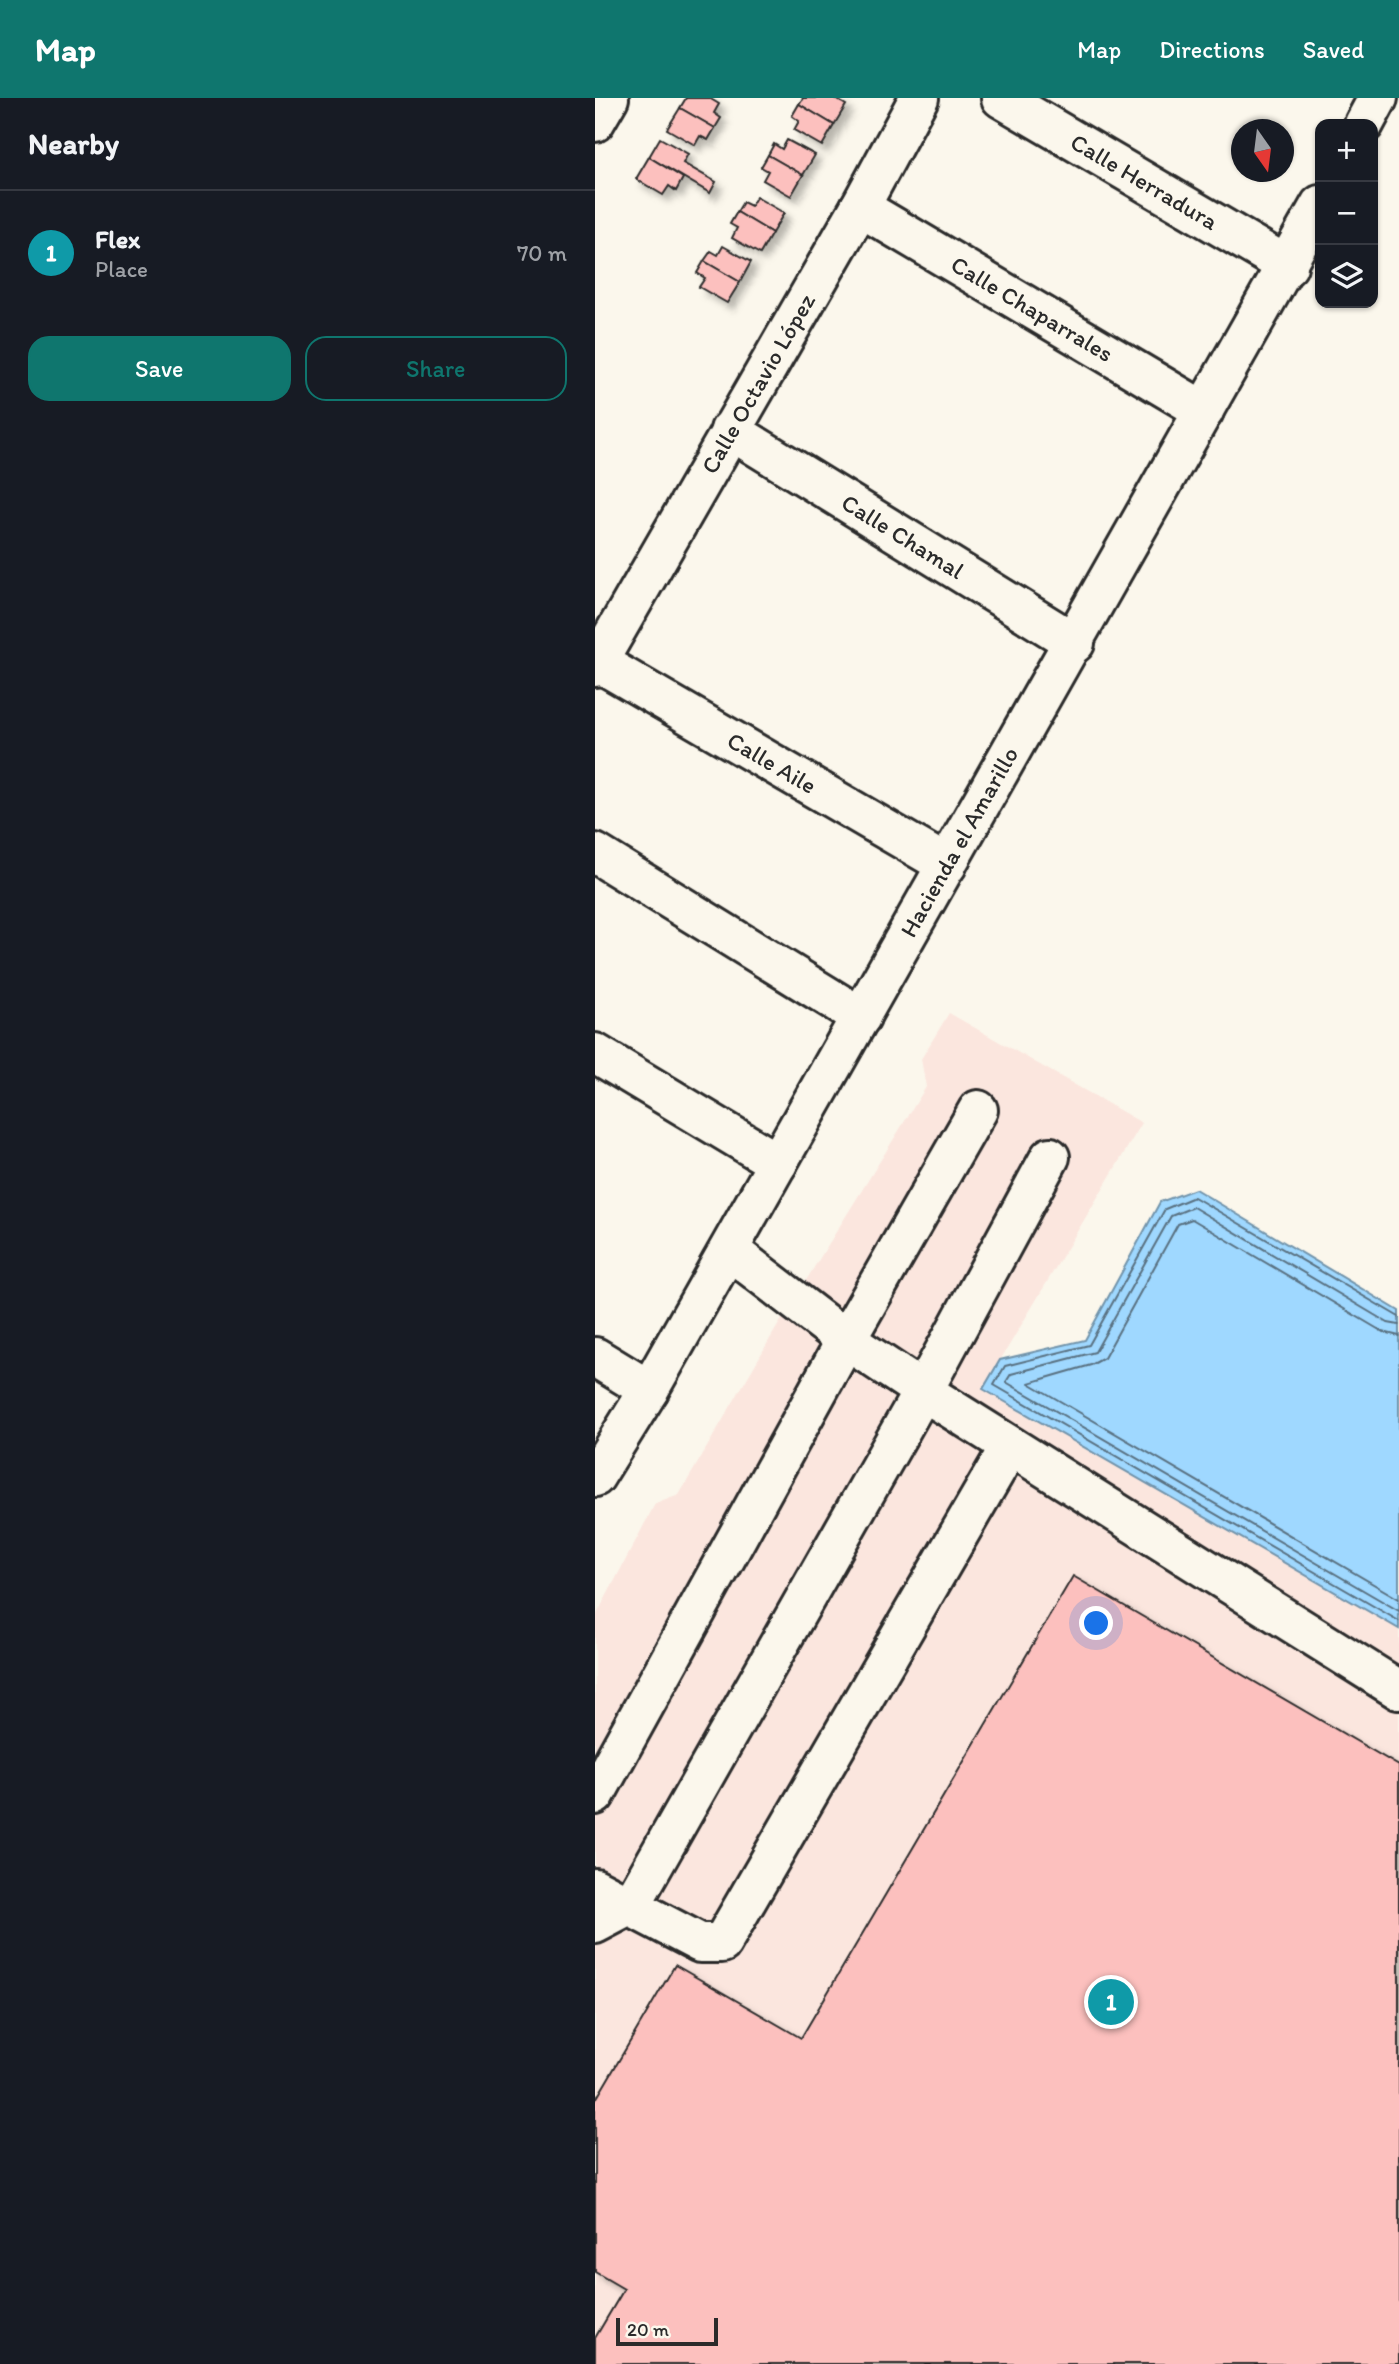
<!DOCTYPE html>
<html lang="en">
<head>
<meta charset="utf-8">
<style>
	:root { --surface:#171b24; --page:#20242c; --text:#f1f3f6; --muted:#9ea1a6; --line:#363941; --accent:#0f766e }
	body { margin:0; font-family:Itim,sans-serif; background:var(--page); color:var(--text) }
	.controls { position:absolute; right:21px; top:21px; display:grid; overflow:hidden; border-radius:14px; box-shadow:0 2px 5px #0004 }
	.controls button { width:63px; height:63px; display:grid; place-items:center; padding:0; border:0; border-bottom:2px solid var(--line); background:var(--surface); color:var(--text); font:35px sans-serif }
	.compass { position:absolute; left:636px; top:21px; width:63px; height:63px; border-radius:50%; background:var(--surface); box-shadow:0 2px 5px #0004; rotate:166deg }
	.scale { position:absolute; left:21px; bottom:18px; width:102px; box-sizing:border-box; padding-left:7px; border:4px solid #2b2b2b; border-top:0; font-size:19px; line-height:24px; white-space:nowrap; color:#2b2b2b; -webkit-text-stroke:5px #fbf7ec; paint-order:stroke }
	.you { position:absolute; left:502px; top:1526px; width:24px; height:24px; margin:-18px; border:5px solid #fff; border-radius:50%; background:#1a73e8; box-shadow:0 0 0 10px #1a73e833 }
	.badge { display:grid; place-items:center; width:46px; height:46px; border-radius:50%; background:var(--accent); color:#fff; font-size:23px; font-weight:700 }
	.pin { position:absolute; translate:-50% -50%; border:4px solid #fff; box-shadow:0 2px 7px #0006 }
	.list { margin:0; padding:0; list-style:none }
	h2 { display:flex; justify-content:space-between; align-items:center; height:91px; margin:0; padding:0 28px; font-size:30px }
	h2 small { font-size:23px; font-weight:400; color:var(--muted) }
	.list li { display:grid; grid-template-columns:46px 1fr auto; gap:21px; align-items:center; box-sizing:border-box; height:126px; padding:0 28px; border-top:2px solid var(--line) }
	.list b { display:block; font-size:26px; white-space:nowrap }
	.list p { margin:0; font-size:23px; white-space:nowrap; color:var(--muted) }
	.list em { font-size:23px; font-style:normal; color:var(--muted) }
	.actions { display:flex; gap:14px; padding:21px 28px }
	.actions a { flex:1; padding:16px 0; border:2px solid var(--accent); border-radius:21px; text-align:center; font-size:24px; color:var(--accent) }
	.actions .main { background:var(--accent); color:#fff }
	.icon { flex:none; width:38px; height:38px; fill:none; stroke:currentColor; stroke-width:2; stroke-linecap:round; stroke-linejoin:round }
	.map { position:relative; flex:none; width:804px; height:2266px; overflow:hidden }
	header { display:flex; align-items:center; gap:42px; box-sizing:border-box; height:98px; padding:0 35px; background:var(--accent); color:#fff }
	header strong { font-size:33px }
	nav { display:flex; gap:38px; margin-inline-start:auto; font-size:24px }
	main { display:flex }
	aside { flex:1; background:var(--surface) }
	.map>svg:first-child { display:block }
	.built { fill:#fbe6de }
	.water { fill:#9fd8ff; stroke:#7193aa; stroke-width:2 }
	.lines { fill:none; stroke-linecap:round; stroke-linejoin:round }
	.shore { stroke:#597080; stroke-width:2 }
	.building { fill:#fcc0be; stroke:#2b2b2b; stroke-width:2; filter:url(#shadow) }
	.minor-casing { stroke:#2b2b2b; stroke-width:44 }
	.minor { stroke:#fbf7ec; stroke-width:38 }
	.labels { text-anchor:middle; stroke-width:6; stroke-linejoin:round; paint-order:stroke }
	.street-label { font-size:24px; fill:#2b2b2b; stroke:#fbf7ec }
</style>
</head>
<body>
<header>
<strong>Map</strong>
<nav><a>Map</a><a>Directions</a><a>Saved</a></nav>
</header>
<main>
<aside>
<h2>Nearby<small></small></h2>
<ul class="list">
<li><span class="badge" style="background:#0f9aa8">1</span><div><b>Flex</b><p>Place</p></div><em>70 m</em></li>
</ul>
<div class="actions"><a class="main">Save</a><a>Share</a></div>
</aside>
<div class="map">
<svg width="804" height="2266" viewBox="0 0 804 2266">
	<defs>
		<filter id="shadow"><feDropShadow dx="6" dy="6" stdDeviation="3.5" flood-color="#0004"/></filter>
	</defs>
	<rect width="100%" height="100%" fill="#fbf7ec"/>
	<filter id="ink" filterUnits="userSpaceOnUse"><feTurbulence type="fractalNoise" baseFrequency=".0143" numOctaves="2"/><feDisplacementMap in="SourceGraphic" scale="14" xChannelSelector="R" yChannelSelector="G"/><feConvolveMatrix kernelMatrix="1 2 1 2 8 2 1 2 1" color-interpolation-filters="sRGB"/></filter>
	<g filter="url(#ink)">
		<polygon class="built" points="354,915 547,1025 388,1291 804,1531 804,2266 0,2266 0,1520 60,1406 84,1397 179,1234 331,989 326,961"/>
		<polygon class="water" points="600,1091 804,1213 804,1531 388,1291 405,1262 490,1242 565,1104"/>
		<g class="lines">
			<g class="shore">
				<polyline points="804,1219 599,1099 570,1111 494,1247 410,1268 399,1287 804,1523"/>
				<polyline points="804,1227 793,1225 598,1109 576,1118 500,1254 416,1276 411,1284 804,1513"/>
				<polyline points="804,1238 788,1234 597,1121 583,1126 509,1260 496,1267 434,1285 804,1501"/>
			</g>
		</g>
		<g class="building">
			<polygon points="91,0 114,0 124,6 119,15 126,20 120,30 85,10"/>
			<polygon points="208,0 239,0 251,7 239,27 204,6"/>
			<polygon points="204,6 239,27 227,48 199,32 204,23 197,18"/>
			<polygon points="85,10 120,30 113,42 105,38 100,47 72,31"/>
			<polygon points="65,40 93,56 88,65 121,84 115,95 54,59"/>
			<polygon points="192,42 220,57 208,77 173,57 179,46 187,51"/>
			<polygon points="173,57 208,77 196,98 168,82 173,73 166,69"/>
			<polygon points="54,59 88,80 81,93 74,88 68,97 41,81"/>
			<polygon points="161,99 189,115 177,135 142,114 148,104 156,108"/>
			<polygon points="142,114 177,135 165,156 137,140 142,130 135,126"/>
			<polygon points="128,148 156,164 145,184 109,163 116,153 123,157"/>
			<polygon points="109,163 145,184 132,205 104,189 110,180 102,175"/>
			<polygon points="478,1478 804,1668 804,2266 0,2266 0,2240 29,2191 0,2174 0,2003 80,1867 206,1940"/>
		</g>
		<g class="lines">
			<defs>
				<g id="minor">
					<path id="s1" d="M 406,0 L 693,168"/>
					<polyline points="0,24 14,0"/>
					<polyline points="769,26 783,0"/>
					<path id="s2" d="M 265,109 L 609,313"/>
					<path id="s3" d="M 135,332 L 480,545"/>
					<path id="s4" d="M 3,564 L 352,767"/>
					<path id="s5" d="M 0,569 L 265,109 L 324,0"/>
					<polyline points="0,755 266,919"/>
					<polyline points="0,955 183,1065"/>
					<polyline points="134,1152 251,1242 328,1293 804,1592"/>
					<polyline points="0,1259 54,1292"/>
					<path id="s6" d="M 0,1379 L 54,1292 L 725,107"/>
					<polyline points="0,1697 251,1242 383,1012"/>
					<polyline points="0,1790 105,1845 127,1845 415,1348"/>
					<polyline points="0,1826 36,1807 328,1293 455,1059"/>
				</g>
			</defs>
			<use href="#minor" class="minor-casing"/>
			<use href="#minor" class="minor"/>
		</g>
	</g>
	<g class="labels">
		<g class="street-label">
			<text dy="8" stroke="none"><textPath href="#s1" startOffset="166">Calle Herradura</textPath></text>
			<text dy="8" stroke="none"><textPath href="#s2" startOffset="200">Calle Chaparrales</textPath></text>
			<text dy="8" stroke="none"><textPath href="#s5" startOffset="327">Calle Octavio López</textPath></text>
			<text dy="8" stroke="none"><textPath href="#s3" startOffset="203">Calle Chamal</textPath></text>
			<text dy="8" stroke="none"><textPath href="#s4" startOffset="201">Calle Aile</textPath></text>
			<text dy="8" stroke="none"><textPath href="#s6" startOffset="732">Hacienda el Amarillo</textPath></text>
		</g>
	</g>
</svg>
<div class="controls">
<button>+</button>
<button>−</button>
<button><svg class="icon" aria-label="layers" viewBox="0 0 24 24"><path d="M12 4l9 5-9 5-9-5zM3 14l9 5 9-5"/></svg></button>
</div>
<svg class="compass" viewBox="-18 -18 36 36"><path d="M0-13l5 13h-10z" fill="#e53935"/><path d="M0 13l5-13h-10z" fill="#9ea1a6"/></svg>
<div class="scale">20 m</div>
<div class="you"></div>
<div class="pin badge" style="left:516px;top:1904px;background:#0f9aa8">1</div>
</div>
</main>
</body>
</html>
